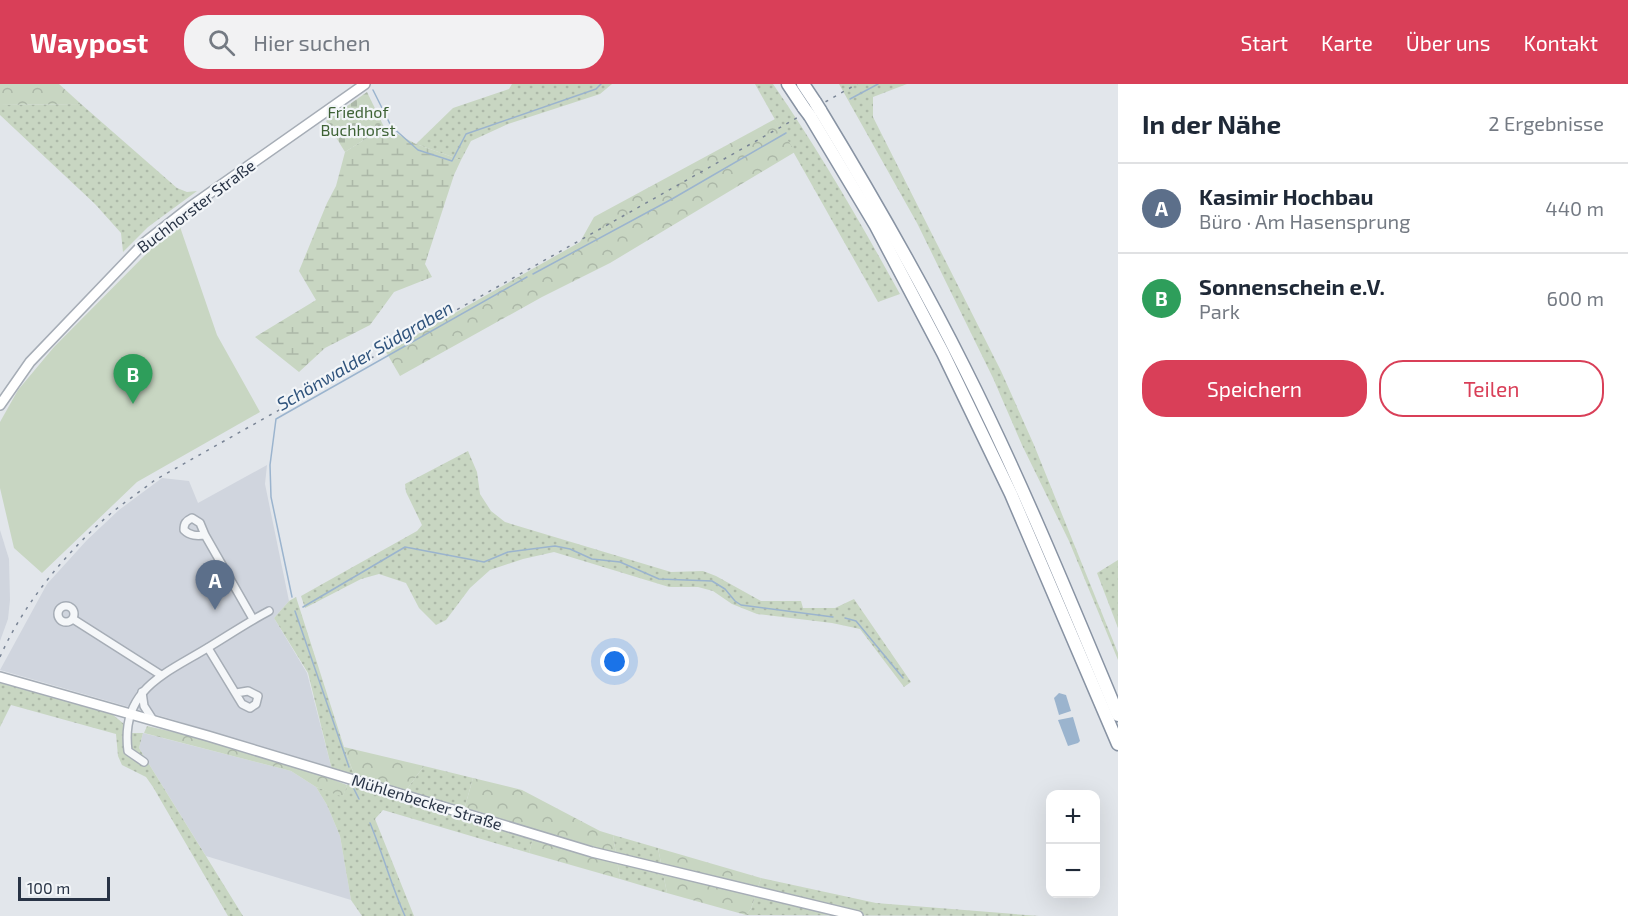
<!DOCTYPE html>
<html lang="de">
<head>
<meta charset="utf-8">
<style>
	:root { --surface:#fff; --page:#f2f2f3; --text:#1f2937; --muted:#747a83; --line:#e0e1e3; --accent:#d93f58 }
	body { margin:0; font-family:"Exo 2",sans-serif; background:var(--page); color:var(--text) }
	.controls { position:absolute; right:18px; bottom:18px; display:grid; overflow:hidden; border-radius:12px; box-shadow:0 6px 24px #0002 }
	.controls button { width:54px; height:54px; display:grid; place-items:center; padding:0; border:0; border-bottom:2px solid var(--line); background:var(--surface); color:var(--text); font:30px sans-serif }
	.scale { position:absolute; left:18px; bottom:15px; width:92px; box-sizing:border-box; padding-left:6px; border:3px solid #283345; border-top:0; font-size:16px; line-height:21px; white-space:nowrap; color:#283345; -webkit-text-stroke:4px #f2f5f8; paint-order:stroke }
	.you { position:absolute; left:615px; top:578px; width:21px; height:21px; margin:-15px; border:4px solid #fff; border-radius:50%; background:#1a73e8; box-shadow:0 0 0 9px #1a73e833 }
	.badge { display:grid; place-items:center; width:39px; height:39px; border-radius:50%; background:var(--accent); color:#fff; font-size:20px; font-weight:700 }
	.pin { position:absolute; translate:-50% -50px; filter:drop-shadow(0 2px 3px #0008) }
	.pin::after { content:''; position:absolute; top:32px; width:21px; height:18px; background:inherit; clip-path:polygon(0 0,100% 0,50% 100%) }
	.list { margin:0; padding:0; list-style:none }
	h2 { display:flex; justify-content:space-between; align-items:center; height:78px; margin:0; padding:0 24px; font-size:26px }
	h2 small { font-size:20px; font-weight:400; color:var(--muted) }
	.list li { display:grid; grid-template-columns:39px 1fr auto; gap:18px; align-items:center; box-sizing:border-box; height:90px; padding:0 24px; border-top:2px solid var(--line) }
	.list b { display:block; font-size:22px; white-space:nowrap }
	.list p { margin:0; font-size:20px; white-space:nowrap; color:var(--muted) }
	.list em { font-size:20px; font-style:normal; color:var(--muted) }
	.actions { display:flex; gap:12px; padding:18px 24px }
	.actions a { flex:1; padding:14px 0; border:2px solid var(--accent); border-radius:24px; text-align:center; font-size:21px; color:var(--accent) }
	.actions .main { background:var(--accent); color:#fff }
	.icon { flex:none; width:33px; height:33px; fill:none; stroke:currentColor; stroke-width:2; stroke-linecap:round; stroke-linejoin:round }
	.map { position:relative; flex:none; width:1118px; height:832px; overflow:hidden }
	header { display:flex; align-items:center; gap:36px; box-sizing:border-box; height:84px; padding:0 30px; background:var(--accent); color:#fff }
	header strong { font-size:28px }
	nav { display:flex; gap:33px; margin-inline-start:auto; font-size:21px }
	.search { width:420px; height:54px; background:var(--page); display:flex; align-items:center; gap:15px; box-sizing:border-box; padding:0 21px; border-radius:24px; color:var(--muted); font-size:22px }
	main { display:flex }
	aside { flex:1; background:var(--surface) }
	.map>svg:first-child { display:block }
	.built { fill:#d0d5de }
	.grass { fill:url(#grass-dots) }
	.forest { fill:url(#forest-crowns) }
	.wetland { fill:url(#wetland-marsh) }
	.cemetery { fill:url(#cemetery-stones) }
	.garden { fill:#c8d6c2 }
	.water { fill:#9bb4ce }
	.lines { fill:none; stroke-linecap:round; stroke-linejoin:round }
	.stream { stroke:#9bb4ce; stroke-width:1.5 }
	.minor-casing { stroke:#a6adb6; stroke-width:10 }
	.secondary-casing { stroke:#a6adb6; stroke-width:12 }
	.motorway-casing { stroke:#8893a3; stroke-width:15 }
	.minor { stroke:#f5f7f9; stroke-width:7 }
	.secondary { stroke:#fff; stroke-width:9 }
	.motorway { stroke:#fff; stroke-width:12 }
	.rail { stroke:#7a8596; stroke-width:1.5; stroke-dasharray:3 6; stroke-linecap:butt }
	.motorway-bridge-casing { stroke:#8893a3; stroke-width:15; stroke-linecap:butt }
	.motorway-bridge { stroke:#fff; stroke-width:12 }
	.labels { text-anchor:middle; stroke-width:4.5; stroke-linejoin:round; paint-order:stroke }
	.park-label { font-size:16px; fill:#3e6235; stroke:#f2f5f8 }
	.street-label { font-size:16px; fill:#283345; stroke:#f2f5f8 }
	.water-label { font-size:18px; font-style:italic; fill:#2f537c; stroke:#f2f5f8 }
</style>
</head>
<body>
<header>
<strong>Waypost</strong>
<div class="search"><svg class="icon" aria-label="search" viewBox="0 0 24 24"><circle cx="10" cy="10" r="6"/><path d="M15 15l6 6"/></svg>Hier suchen</div>
<nav><a>Start</a><a>Karte</a><a>Über uns</a><a>Kontakt</a></nav>
</header>
<main>
<div class="map">
<svg width="1118" height="832" viewBox="0 0 1118 832">
	<defs>
		<pattern id="grass-dots" width="8" height="8" patternUnits="userSpaceOnUse" patternTransform="scale(1.5)"><rect width="8" height="8" fill="#c8d6c2"/><path d="M2 2h.1M6 6h.1" fill="none" stroke="#acb8a8" stroke-width="1.8" stroke-linecap="round"/></pattern>
		<pattern id="forest-crowns" width="20" height="18" patternUnits="userSpaceOnUse" patternTransform="scale(1.5)"><rect width="20" height="18" fill="#c8d6c2"/><path d="M2 6a3 3 0 1 1 6 0M12 15a3 3 0 1 1 6 0" fill="none" stroke="#acb8a8"/></pattern>
		<pattern id="wetland-marsh" width="20" height="14" patternUnits="userSpaceOnUse" patternTransform="scale(1.5)"><rect width="20" height="14" fill="#c8d6c2"/><path d="M1 5h8M5 5V1M11 12h8M15 12V8" fill="none" stroke="#acb8a8"/></pattern>
		<pattern id="cemetery-stones" width="16" height="16" patternUnits="userSpaceOnUse" patternTransform="scale(1.5)"><rect width="16" height="16" fill="#c8d6c2"/><path d="M2 7V4a2 2 0 0 1 4 0v3zM10 15v-3a2 2 0 0 1 4 0v3z" fill="#acb8a8"/></pattern>
	</defs>
	<rect width="100%" height="100%" fill="#e2e6eb"/>
	<g class="built">
		<polygon points="267,381 265,400 289,517 274,534 307,589 332,686 171,635 0,586 47,500 87,456 119,426 162,394 189,397 198,419"/>
		<polygon points="0,446 9,475 10,516 8,535 0,557"/>
		<polygon points="143,649 291,687 316,703 327,721 340,752 351,816 206,772 139,664"/>
	</g>
	<g class="grass">
		<polygon points="512,0 612,0 600,10 508,40 471,57 461,76 416,60 453,24 509,5"/>
		<path d="M 755,0 L 773,0 C 820,68 860,138 900,210 L 878,218 Z"/>
		<polygon points="839,0 907,0 873,13 873,33 1001,287 1034,361 1118,569 1118,576 1069,457 1022,361 993,294 917,139"/>
		<polygon points="81,20 177,104 187,108 197,107 148,143 123,168 121,149 95,120 0,31 0,21"/>
		<polygon points="468,367 477,388 480,410 491,427 505,438 671,488 703,487 716,492 761,517 801,517 803,524 835,524 854,515 911,598 904,603 860,545 832,539 757,530 732,520 713,507 698,503 669,503 554,468 523,475 490,486 470,504 446,536 436,541 419,524 406,499 379,490 361,495 305,524 301,512 417,447 422,441 406,408 405,400"/>
		<polygon points="1118,476 1118,544 1097,489"/>
		<polygon points="296,513 344,663 355,693 404,709 424,682 473,694 464,726 535,747 529,769 383,726 375,735 414,832 362,832 351,816 340,752 327,721 316,703 343,712 347,701 355,693 332,686 308,589 274,534 289,517"/>
		<polygon points="0,597 112,630 124,640 123,649 143,649 139,664 243,832 228,832 153,703 146,693 122,681 118,672 116,650 11,621 0,643"/>
		<polygon points="613,751 658,764 667,809 620,795"/>
		<polygon points="761,794 876,819 1039,832 746,831 751,825"/>
	</g>
	<g class="forest">
		<polygon points="0,0 59,0 81,20 0,21"/>
		<polygon points="775,35 795,68 610,179 542,213 400,292 386,268 580,158 594,133"/>
		<path d="M 147,642 C 215,657 282,675 347,701 L 343,713 L 316,703 L 291,687 L 144,649 Z"/>
		<polygon points="344,663 424,682 404,709 355,693"/>
		<polygon points="473,694 522,706 600,747 613,751 620,795 529,769 535,747 464,726"/>
		<polygon points="658,764 761,794 751,825 746,831 667,809"/>
	</g>
	<polygon class="wetland" points="384,43 416,60 461,76 454,91 425,180 432,193 394,208 370,241 325,264 299,288 255,253 316,216 299,187 327,119 336,102 345,68"/>
	<polygon class="cemetery" points="367,8 384,43 345,68 326,37"/>
	<polygon class="garden" points="179,140 217,251 260,328 137,398 42,489 14,464 0,404 0,338 18,306 54,263 154,162"/>
	<g class="water">
		<polygon points="1059,609 1066,611 1071,627 1059,631 1054,614"/>
		<polygon points="1073,633 1080,657 1078,659 1068,662 1058,636"/>
	</g>
	<g class="lines">
		<g class="stream">
			<polyline points="373,6 391,42 418,66 452,77 466,50 596,5 601,0"/>
			<polyline points="850,15 878,0"/>
			<polyline points="533,190 672,115 786,49"/>
			<polyline points="292,513 271,413 270,381 276,335 527,193"/>
			<polyline points="303,523 405,463 484,478 508,468 555,462 570,465 592,475 620,478 659,495 712,497 725,505 735,517 741,521 833,533"/>
			<polyline points="295,527 349,683"/>
			<polyline points="845,534 856,537 903,594"/>
			<polyline points="354,705 359,715"/>
			<path d="M 370,739 C 383,770 391,801 405,832"/>
		</g>
		<defs>
			<g id="minor">
				<path d="M 205,451 C 197,452 190,452 184,446 C 184,439 186,437 192,434 L 200,439 L 205,451 L 253,535"/>
				<circle cx="66" cy="530" r="8"/>
				<polyline points="73,535 161,591"/>
				<polyline points="208,564 242,620 250,624 256,620 258,612 248,607 236,609"/>
				<polyline points="142,608 144,622 153,636"/>
				<path d="M 144,678 L 128,667 C 120,605 165,590 209,563 C 229,551 248,538 269,527"/>
			</g>
			<g id="secondary">
				<polyline points="0,321 30,278 144,159 190,123 365,0"/>
				<polyline points="0,593 208,652 592,768 858,832"/>
			</g>
			<g id="motorway">
				<polyline points="788,0 804,24"/>
				<polyline points="803,0 815,18"/>
				<path d="M 820,26 C 871,110 920,195 964,283 C 1021,396 1069,514 1118,631"/>
				<polyline points="810,32 876,142 943,269 1011,410 1118,660"/>
			</g>
		</defs>
		<use href="#minor" class="minor-casing"/>
		<use href="#secondary" class="secondary-casing"/>
		<use href="#motorway" class="motorway-casing"/>
		<use href="#minor" class="minor"/>
		<use href="#secondary" class="secondary"/>
		<use href="#motorway" class="motorway"/>
		<path class="rail" d="M 0,573 C 22,523 60,476 100,439 C 117,423 137,410 155,396 L 857,0"/>
		<defs>
			<g id="motorway-bridge">
				<polyline points="815,18 820,26"/>
				<polyline points="804,24 810,32"/>
			</g>
		</defs>
		<use href="#motorway-bridge" class="motorway-bridge-casing"/>
		<use href="#motorway-bridge" class="motorway-bridge"/>
	</g>
	<g class="labels">
		<g class="park-label">
			<text x="358" y="34">Friedhof<tspan x="358" dy="18">Buchhorst</tspan></text>
		</g>
		<g class="street-label">
			<text transform="translate(196 122) rotate(-37)" y="6">Buchhorster Straße</text>
			<text transform="translate(427 718) rotate(17)" y="6">Mühlenbecker Straße</text>
		</g>
		<g class="water-label">
			<text transform="translate(365 272) rotate(-30)" y="6">Schönwalder Südgraben</text>
		</g>
	</g>
</svg>
<div class="controls">
<button>+</button>
<button>−</button>
</div>
<div class="scale">100 m</div>
<div class="you"></div>
<div class="pin badge" style="left:215px;top:526px;background:#5c6f8a">A</div>
<div class="pin badge" style="left:133px;top:320px;background:#2e9e5b">B</div>
</div>
<aside>
<h2>In der Nähe<small>2 Ergebnisse</small></h2>
<ul class="list">
<li><span class="badge" style="background:#5c6f8a">A</span><div><b>Kasimir Hochbau</b><p>Büro · Am Hasensprung</p></div><em>440 m</em></li>
<li><span class="badge" style="background:#2e9e5b">B</span><div><b>Sonnenschein e.V.</b><p>Park</p></div><em>600 m</em></li>
</ul>
<div class="actions"><a class="main">Speichern</a><a>Teilen</a></div>
</aside>
</main>
</body>
</html>
